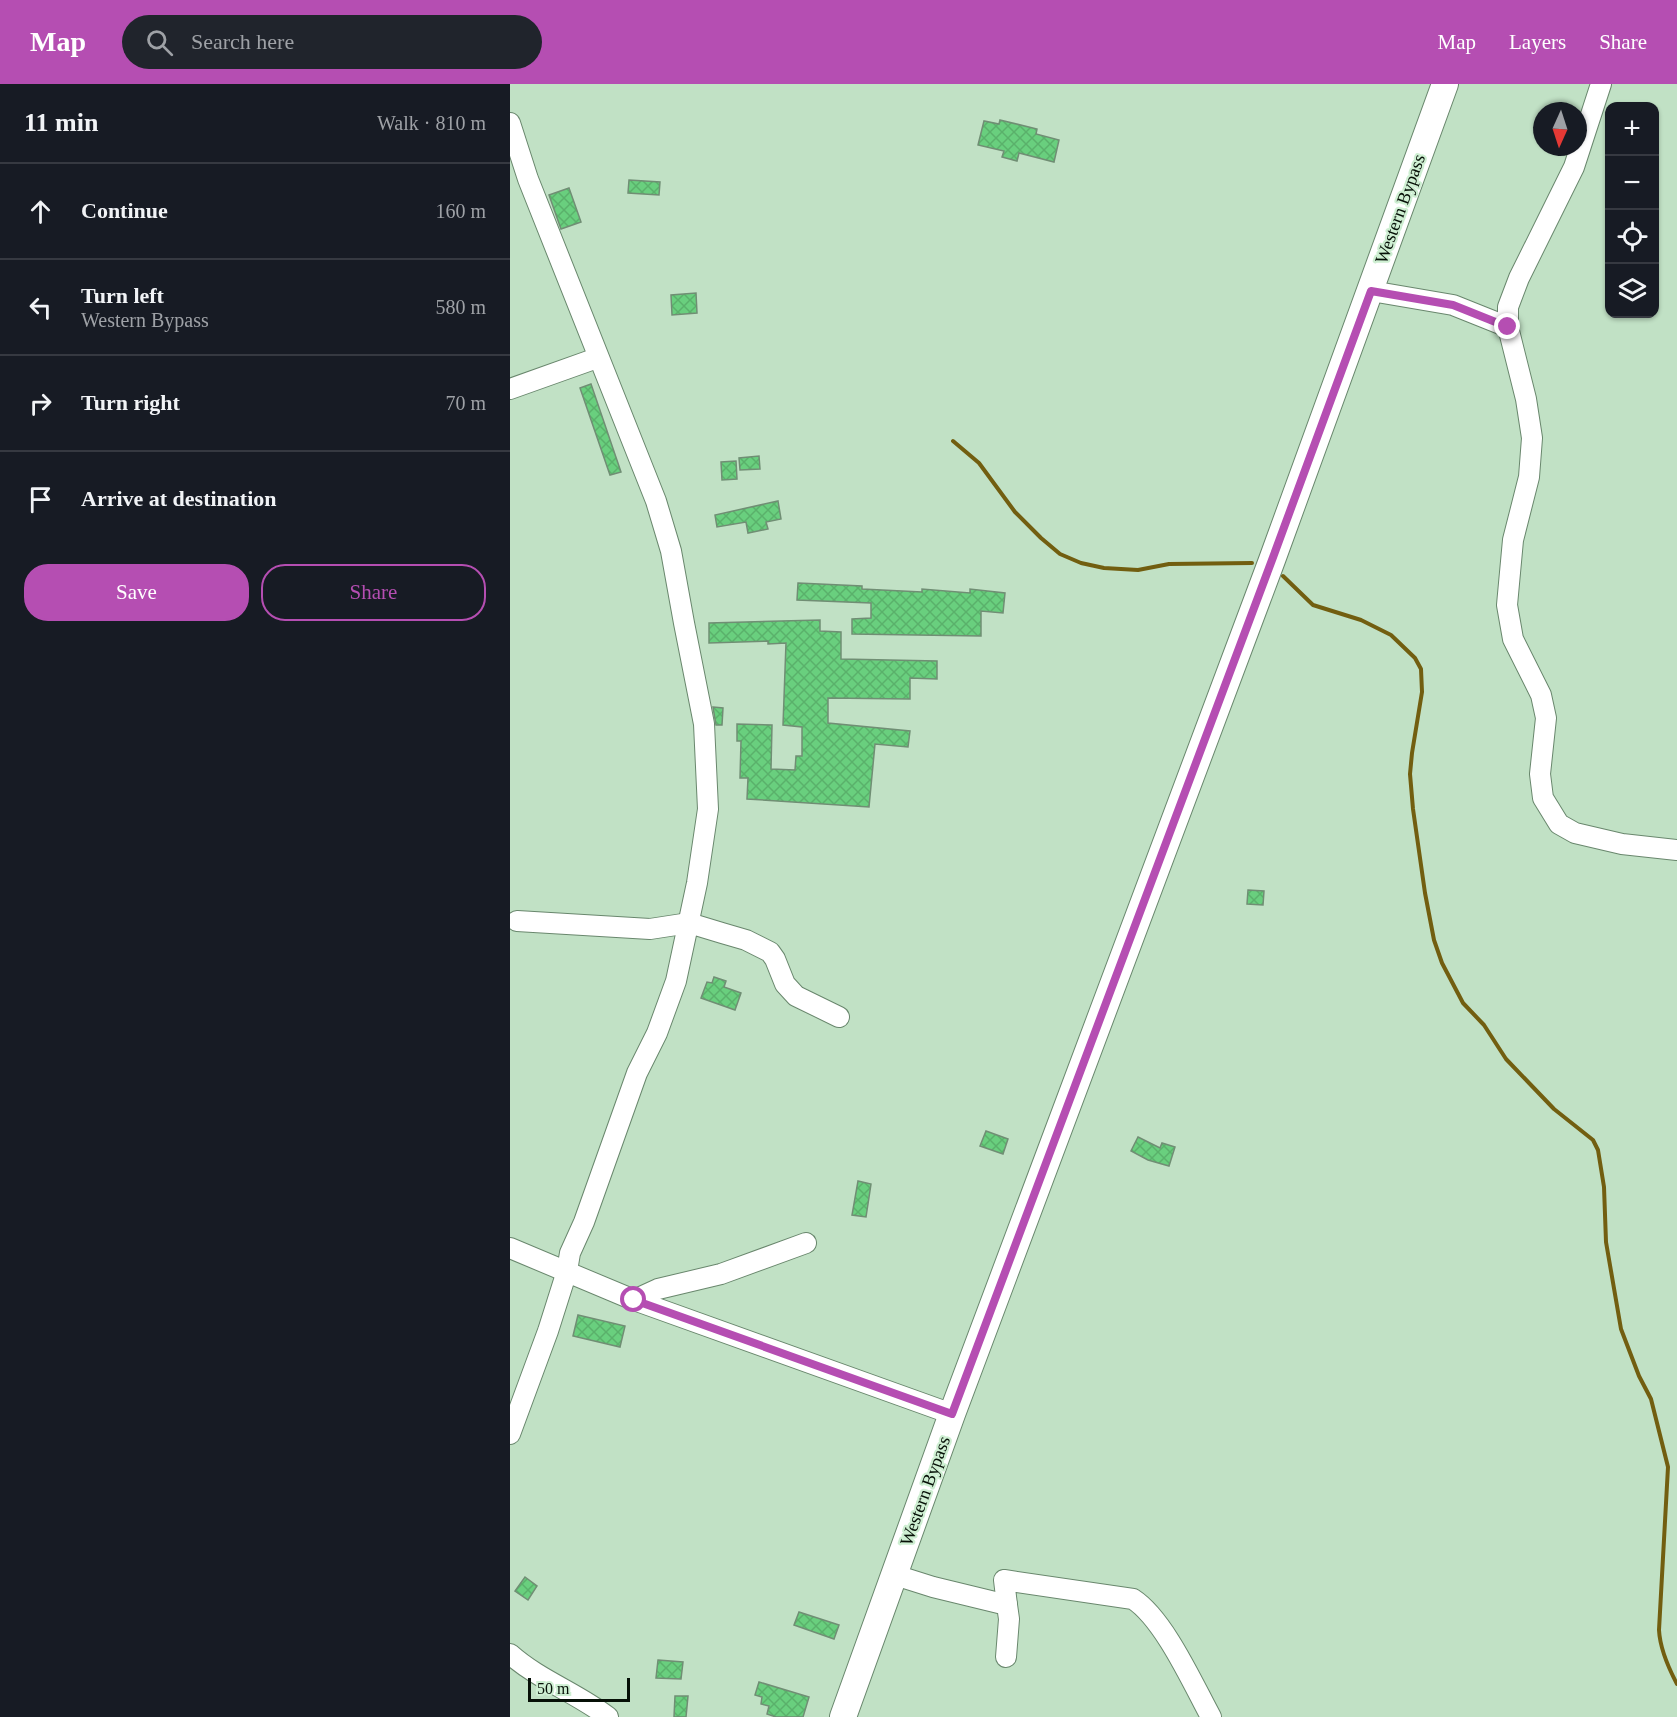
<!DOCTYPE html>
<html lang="en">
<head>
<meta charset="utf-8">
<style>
	:root { --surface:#171b24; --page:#20242c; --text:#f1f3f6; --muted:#9ea1a6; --line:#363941; --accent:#b54eb2 }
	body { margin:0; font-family:Georgia,serif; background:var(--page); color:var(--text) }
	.controls { position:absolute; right:18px; top:18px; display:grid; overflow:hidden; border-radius:12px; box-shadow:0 2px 4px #0004 }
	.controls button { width:54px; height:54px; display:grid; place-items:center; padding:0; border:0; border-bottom:2px solid var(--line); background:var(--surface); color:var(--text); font:30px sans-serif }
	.compass { position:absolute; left:1023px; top:18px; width:54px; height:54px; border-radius:50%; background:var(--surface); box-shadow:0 2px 4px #0004; rotate:183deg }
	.scale { position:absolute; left:18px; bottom:15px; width:102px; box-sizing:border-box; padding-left:6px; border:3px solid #061007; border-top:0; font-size:16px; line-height:21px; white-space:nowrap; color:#061007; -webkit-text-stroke:4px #ceefd2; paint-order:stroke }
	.stop { position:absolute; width:18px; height:18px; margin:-14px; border:4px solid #b54eb2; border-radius:50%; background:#fff }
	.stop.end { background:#b54eb2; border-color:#fff; box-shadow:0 2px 6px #0008 }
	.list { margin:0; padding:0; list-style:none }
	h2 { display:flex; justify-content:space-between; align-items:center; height:78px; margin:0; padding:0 24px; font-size:26px }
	h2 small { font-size:20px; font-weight:400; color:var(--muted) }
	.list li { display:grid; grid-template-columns:39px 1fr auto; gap:18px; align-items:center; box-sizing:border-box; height:96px; padding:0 24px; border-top:2px solid var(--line) }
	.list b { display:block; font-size:22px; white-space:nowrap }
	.list p { margin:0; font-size:20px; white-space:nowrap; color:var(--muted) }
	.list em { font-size:20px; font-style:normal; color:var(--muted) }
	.actions { display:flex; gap:12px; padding:18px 24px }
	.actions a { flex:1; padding:14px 0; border:2px solid var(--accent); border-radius:24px; text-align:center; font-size:21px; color:var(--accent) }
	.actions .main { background:var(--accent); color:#fff }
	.icon { flex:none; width:33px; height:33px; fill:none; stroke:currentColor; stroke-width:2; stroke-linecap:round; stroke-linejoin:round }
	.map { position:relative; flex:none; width:1167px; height:1633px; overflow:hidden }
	header { display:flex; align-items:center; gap:36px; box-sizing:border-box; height:84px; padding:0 30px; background:var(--accent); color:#fff }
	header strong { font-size:28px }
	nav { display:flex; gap:33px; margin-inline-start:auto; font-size:21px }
	.search { width:420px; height:54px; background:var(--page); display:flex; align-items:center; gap:15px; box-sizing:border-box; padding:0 21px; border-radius:33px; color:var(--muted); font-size:22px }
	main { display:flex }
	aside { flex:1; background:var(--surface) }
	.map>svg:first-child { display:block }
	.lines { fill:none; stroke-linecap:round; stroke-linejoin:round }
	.stream { stroke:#725e10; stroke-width:4 }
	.building { fill:url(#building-cross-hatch); stroke:#708e74; stroke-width:1.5 }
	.minor-casing { stroke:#69876d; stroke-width:22 }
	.major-casing { stroke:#69876d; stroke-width:28 }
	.minor { stroke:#fff; stroke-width:20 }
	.major { stroke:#fff; stroke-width:26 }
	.route { stroke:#b54eb2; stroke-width:8 }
	.labels { text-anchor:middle; stroke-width:4.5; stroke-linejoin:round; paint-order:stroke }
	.street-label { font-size:18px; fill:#061007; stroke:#ceefd2 }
</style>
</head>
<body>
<header>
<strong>Map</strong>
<div class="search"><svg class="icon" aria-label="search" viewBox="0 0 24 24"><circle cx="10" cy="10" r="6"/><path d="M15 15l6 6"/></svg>Search here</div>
<nav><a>Map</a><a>Layers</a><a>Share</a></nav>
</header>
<main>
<aside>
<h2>11 min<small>Walk · 810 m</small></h2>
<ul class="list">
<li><svg class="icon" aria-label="ahead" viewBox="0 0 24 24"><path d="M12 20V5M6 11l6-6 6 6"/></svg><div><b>Continue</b></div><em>160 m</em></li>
<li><svg class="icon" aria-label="left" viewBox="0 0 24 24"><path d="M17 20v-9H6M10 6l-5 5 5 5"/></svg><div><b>Turn left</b><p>Western Bypass</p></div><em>580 m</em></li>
<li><svg class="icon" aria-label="right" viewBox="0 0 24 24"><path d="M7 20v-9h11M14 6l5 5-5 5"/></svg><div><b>Turn right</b></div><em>70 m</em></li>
<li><svg class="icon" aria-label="arrive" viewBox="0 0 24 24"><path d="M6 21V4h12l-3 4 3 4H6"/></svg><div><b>Arrive at destination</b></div></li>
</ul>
<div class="actions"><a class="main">Save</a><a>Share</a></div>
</aside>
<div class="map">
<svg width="1167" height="1633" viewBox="0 0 1167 1633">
	<defs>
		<pattern id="building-cross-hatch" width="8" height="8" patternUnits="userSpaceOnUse" patternTransform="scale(1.5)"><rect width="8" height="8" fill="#69cf7e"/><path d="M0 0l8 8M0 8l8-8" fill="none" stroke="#5ab16b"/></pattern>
	</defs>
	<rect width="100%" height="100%" fill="#c1e1c5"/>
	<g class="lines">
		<g class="stream">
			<polyline points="443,357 469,379 505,428 531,454 550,470 571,479 594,484 628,486 659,480 742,479"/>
			<path d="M 773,492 L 803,521 L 851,536 L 881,551 L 905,574 L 911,585 L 912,608 L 902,669 L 900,690 L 903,725 L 915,809 L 924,856 L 932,879 L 953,919 L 974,941 L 996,975 L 1044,1025 L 1083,1056 L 1088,1066 L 1094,1103 L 1096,1158 L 1111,1245 L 1129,1292 L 1141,1315 L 1158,1383 L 1149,1546 C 1150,1565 1158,1583 1167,1600"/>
		</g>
	</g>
	<g class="building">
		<polygon points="490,36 527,45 526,50 549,56 544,78 509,69 507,77 492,73 494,67 468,61 474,37 489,40"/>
		<polygon points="119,96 150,98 149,111 118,109"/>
		<polygon points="59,104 71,138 51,145 39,111"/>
		<polygon points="186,209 187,229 162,231 161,211"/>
		<polygon points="81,300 111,388 100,391 70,304"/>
		<polygon points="249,372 250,385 230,386 229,374"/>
		<polygon points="226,377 227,395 212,396 211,378"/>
		<polygon points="268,417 271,435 256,438 258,445 238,449 236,438 207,443 205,431"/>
		<polygon points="288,499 352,502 352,505 412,508 412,505 460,509 460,505 495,509 493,529 471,527 471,552 342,550 342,535 361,534 361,519 287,516"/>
		<polygon points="310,536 310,547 331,548 331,575 427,577 427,595 400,594 400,615 318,614 318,639 400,647 398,663 365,660 359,723 237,715 238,694 230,694 231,657 227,657 227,640 262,641 261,685 285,686 286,672 292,672 292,643 273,641 276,559 258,560 258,557 199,559 199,539"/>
		<polygon points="203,623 213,624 212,641 206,641"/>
		<polygon points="738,806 754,807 753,821 737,820"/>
		<polygon points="204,893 216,897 214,903 231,909 225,926 191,914 197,898 202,899"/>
		<polygon points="476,1047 498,1055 493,1070 470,1062"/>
		<polygon points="628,1053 650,1064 652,1059 665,1063 659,1082 638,1076 621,1067"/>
		<polygon points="348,1097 361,1100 356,1133 342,1131"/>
		<polygon points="68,1231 115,1242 110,1263 63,1252"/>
		<polygon points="15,1493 27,1502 18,1516 5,1507"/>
		<polygon points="289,1528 329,1541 324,1555 284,1541"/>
		<polygon points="148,1576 173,1578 171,1595 146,1594"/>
		<polygon points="249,1598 299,1613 293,1633 266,1633 257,1630 259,1622 251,1620 252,1613 245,1611"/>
		<polygon points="165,1612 178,1612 176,1633 164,1633"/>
	</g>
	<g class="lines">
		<defs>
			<g id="minor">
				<polyline points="1091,0 1064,83 1009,194 998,223 998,243 1016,315 1022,354 1019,393 1003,456 997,521 1003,555 1031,611 1036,634 1030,690 1033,714 1049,740 1065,749 1112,760 1167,766"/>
				<polyline points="0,39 18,95 146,417 161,467 174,539 194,640 198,725 187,799 166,897 147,949 127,989 74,1138 60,1169 57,1187 38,1247 0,1350"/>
				<polyline points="861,207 943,221 998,243"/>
				<polyline points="0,305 87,274"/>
				<polyline points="7,837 140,845 179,839 212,849 236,856 260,868 265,875 275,900 286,912 329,933"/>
				<polyline points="0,1164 124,1216 442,1330"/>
				<polyline points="124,1216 148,1205 211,1190 296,1159"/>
				<polyline points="385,1491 423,1503 497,1521 499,1535 496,1573"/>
				<path d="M 497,1521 L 494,1496 L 623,1515 C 654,1535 683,1600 701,1633"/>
				<path d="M 0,1570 C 29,1596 67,1609 98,1633"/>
			</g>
			<polyline id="major" points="333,1633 442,1330 762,476 935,0"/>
		</defs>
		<use href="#minor" class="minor-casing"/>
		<use href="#major" class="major-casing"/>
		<use href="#minor" class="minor"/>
		<use href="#major" class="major"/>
	</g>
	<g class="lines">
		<polyline class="route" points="124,1216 442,1330 762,476 861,207 943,221 998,243"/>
	</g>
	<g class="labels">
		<g class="street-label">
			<text transform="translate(890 125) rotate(-70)" y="6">Western Bypass</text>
			<text transform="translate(415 1407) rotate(-70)" y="6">Western Bypass</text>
		</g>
	</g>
</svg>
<div class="controls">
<button>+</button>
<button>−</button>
<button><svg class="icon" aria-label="locate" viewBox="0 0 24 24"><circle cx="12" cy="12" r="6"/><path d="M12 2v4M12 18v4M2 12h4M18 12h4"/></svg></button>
<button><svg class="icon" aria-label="layers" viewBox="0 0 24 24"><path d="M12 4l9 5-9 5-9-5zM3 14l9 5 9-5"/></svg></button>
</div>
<svg class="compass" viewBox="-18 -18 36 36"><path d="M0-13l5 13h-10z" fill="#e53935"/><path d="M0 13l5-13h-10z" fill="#9ea1a6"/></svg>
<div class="scale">50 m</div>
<div class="stop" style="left:124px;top:1216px"></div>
<div class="stop end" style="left:998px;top:243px"></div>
</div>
</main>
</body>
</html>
